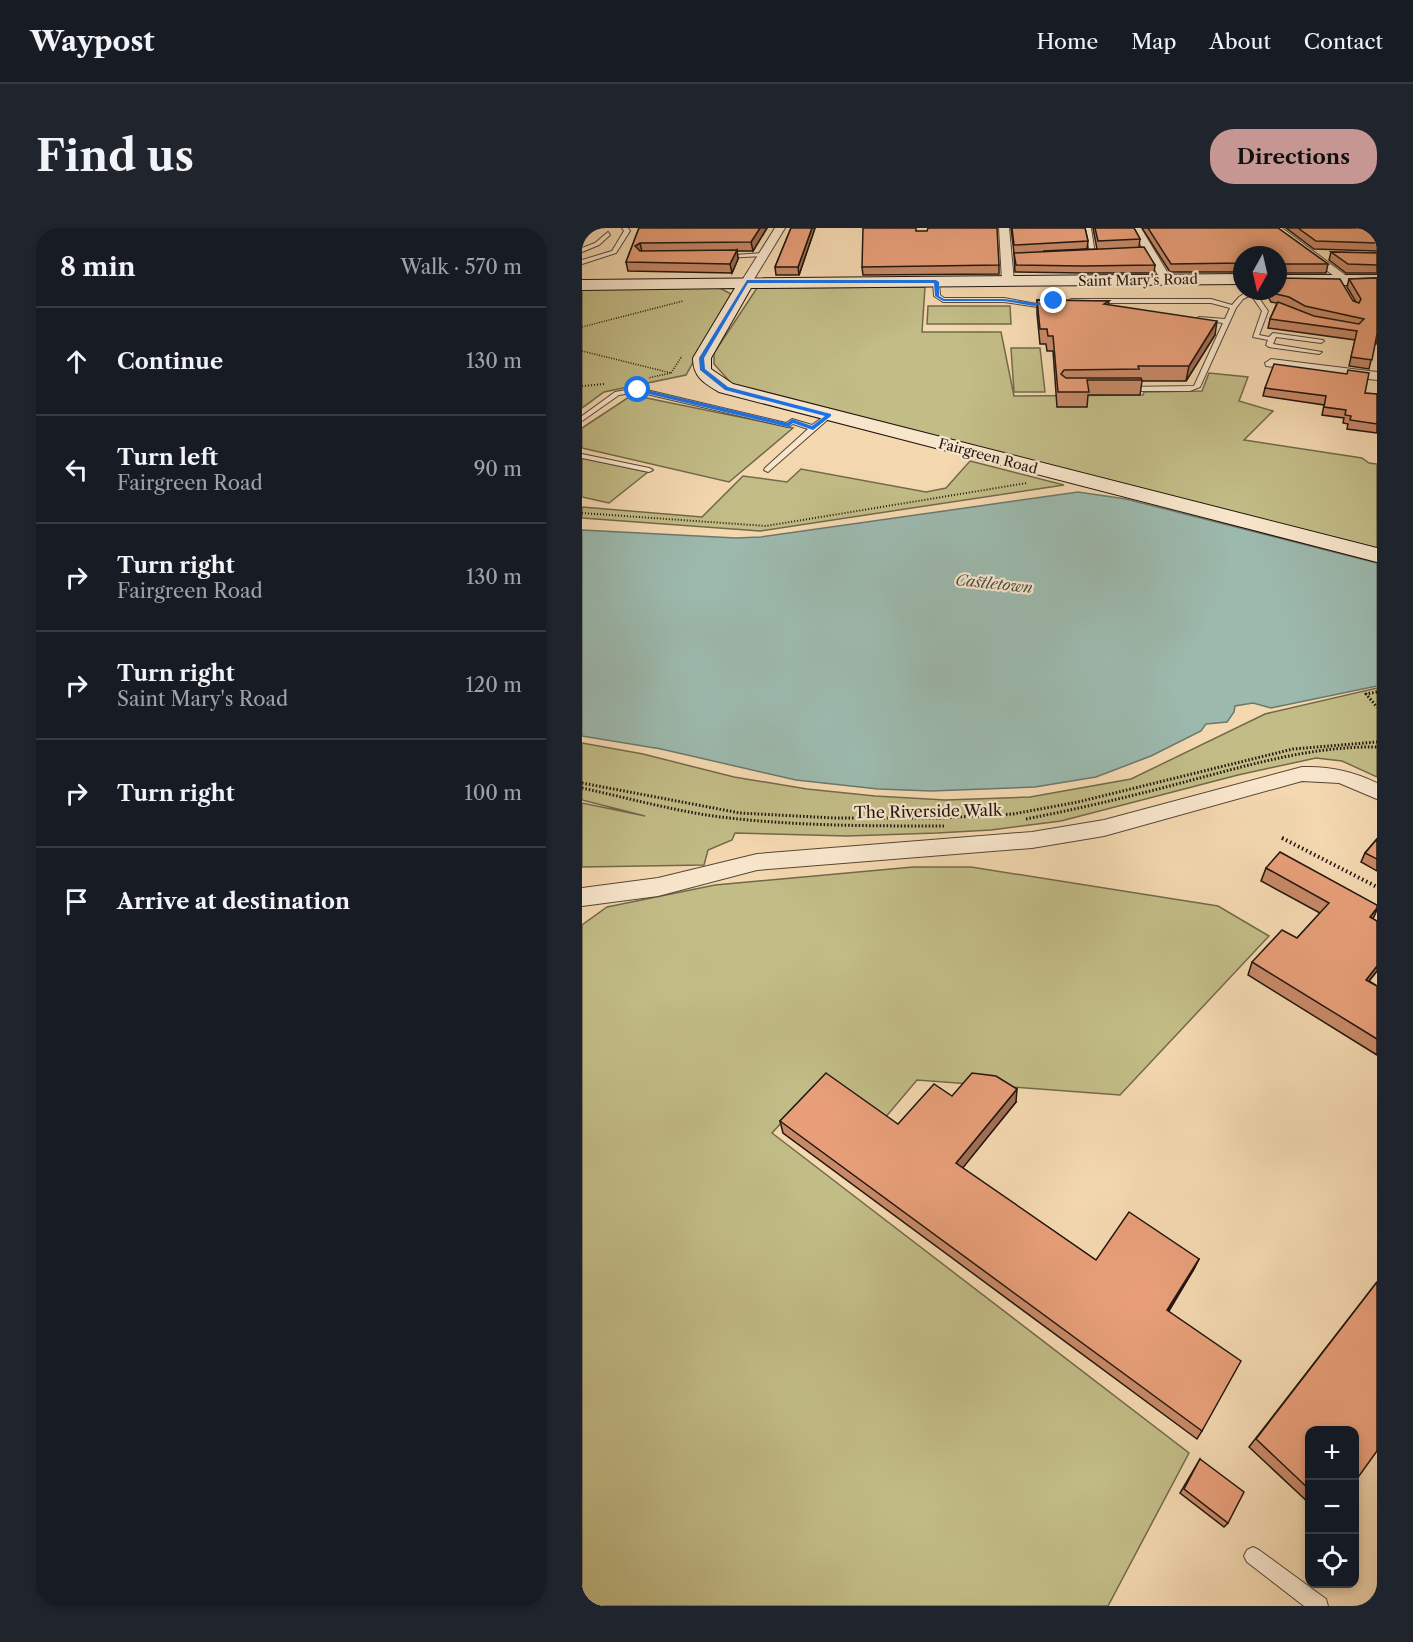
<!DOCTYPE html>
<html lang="en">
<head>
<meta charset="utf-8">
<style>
	:root { --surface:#171b24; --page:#20242c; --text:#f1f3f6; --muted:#9ea1a6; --line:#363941; --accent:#c59692 }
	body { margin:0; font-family:"Libre Caslon Text",serif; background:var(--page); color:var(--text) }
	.controls { position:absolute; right:18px; bottom:18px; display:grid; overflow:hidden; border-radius:12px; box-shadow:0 3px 9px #0003 }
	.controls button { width:54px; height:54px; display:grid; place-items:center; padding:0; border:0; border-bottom:2px solid var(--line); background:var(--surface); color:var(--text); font:30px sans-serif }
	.compass { position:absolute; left:651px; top:18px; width:54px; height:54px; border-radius:50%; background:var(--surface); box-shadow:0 3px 9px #0003; rotate:188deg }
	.stop { position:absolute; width:18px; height:18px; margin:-14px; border:4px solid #1a73e8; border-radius:50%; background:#fff }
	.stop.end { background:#1a73e8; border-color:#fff; box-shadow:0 2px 6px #0008 }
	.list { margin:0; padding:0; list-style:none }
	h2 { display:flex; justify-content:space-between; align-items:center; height:78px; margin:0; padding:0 24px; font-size:26px }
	h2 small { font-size:20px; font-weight:400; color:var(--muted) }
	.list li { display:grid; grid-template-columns:39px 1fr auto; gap:18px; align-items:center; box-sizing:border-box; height:108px; padding:0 24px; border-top:2px solid var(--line) }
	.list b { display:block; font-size:22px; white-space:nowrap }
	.list p { margin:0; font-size:20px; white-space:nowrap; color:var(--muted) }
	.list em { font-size:20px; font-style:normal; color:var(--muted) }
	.icon { flex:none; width:33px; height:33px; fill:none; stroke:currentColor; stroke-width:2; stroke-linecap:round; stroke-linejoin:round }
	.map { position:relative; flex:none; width:795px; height:1378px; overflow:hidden; border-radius:24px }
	header { display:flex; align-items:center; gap:36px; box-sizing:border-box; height:84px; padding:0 30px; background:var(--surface); border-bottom:2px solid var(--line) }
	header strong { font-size:28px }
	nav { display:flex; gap:33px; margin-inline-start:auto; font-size:21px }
	.intro { display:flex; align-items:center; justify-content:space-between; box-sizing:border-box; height:144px; padding:0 36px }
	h1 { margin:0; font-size:42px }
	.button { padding:15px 27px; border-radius:24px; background:var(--accent); color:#111; font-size:21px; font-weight:700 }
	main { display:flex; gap:36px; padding:0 36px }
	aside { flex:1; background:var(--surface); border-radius:24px; box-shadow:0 3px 9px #0003 }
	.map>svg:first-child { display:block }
	.green { fill:#c2bc86; stroke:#72694a; stroke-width:1.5 }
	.water { fill:#9cb9ad; stroke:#6b786e; stroke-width:1.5 }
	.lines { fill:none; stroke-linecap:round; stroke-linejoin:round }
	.lane-casing { stroke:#564637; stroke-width:2 }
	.street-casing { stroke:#564637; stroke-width:2 }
	.secondary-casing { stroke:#21160f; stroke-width:2 }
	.path-far3 { stroke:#21160f; stroke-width:1.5; stroke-dasharray:1 1.5; stroke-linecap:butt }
	.path-far2 { stroke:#21160f; stroke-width:2; stroke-dasharray:1 2; stroke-linecap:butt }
	.path-far1 { stroke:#21160f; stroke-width:3; stroke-dasharray:1.5 2; stroke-linecap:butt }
	.path { stroke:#21160f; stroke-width:4; stroke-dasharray:1.5 3; stroke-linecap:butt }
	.lane { fill:#f8e6cc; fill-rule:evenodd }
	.street { fill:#f8e6cc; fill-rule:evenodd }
	.secondary { fill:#f8e6cc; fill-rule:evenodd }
	.wall { fill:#c88968; stroke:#21160f; stroke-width:1.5 }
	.shaded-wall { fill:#a26f55; stroke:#21160f; stroke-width:1.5 }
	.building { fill:#e89f79; stroke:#21160f; stroke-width:1.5 }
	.route { fill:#1a73e8 }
	.labels { text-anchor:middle; stroke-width:4.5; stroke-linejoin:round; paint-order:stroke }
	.far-street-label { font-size:14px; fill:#21160f; stroke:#f8e6cc }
	.far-water-label { font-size:15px; font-style:italic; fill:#4c4f46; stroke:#f8e6cc }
	.street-label { font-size:16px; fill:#21160f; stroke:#f8e6cc }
</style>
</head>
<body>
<header>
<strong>Waypost</strong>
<nav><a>Home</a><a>Map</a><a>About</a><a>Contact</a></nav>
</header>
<div class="intro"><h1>Find us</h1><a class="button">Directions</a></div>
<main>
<aside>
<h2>8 min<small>Walk · 570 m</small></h2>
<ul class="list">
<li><svg class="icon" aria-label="ahead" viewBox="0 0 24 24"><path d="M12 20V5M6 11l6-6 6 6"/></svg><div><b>Continue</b></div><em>130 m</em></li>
<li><svg class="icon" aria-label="left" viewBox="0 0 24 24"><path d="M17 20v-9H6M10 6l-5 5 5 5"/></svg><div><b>Turn left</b><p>Fairgreen Road</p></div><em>90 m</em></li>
<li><svg class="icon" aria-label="right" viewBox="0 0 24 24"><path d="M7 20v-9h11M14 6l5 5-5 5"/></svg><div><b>Turn right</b><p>Fairgreen Road</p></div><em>130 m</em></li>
<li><svg class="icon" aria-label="right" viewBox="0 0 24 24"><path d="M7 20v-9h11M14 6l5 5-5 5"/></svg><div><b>Turn right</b><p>Saint Mary's Road</p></div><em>120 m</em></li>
<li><svg class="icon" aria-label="right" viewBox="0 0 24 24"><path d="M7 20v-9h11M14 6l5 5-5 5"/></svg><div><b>Turn right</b></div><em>100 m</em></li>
<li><svg class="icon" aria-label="arrive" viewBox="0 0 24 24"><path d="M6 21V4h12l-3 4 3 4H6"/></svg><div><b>Arrive at destination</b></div></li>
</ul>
</aside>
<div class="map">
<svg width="795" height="1378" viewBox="0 0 795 1378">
	<rect width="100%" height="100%" fill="#f4d8b0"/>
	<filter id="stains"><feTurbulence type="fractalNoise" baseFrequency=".00333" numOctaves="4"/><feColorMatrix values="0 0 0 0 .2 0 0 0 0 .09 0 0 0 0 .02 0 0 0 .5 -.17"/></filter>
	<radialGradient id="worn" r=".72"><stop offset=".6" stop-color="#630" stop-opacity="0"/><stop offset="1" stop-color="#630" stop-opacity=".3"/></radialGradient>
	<g class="green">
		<polygon points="136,59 149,66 104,147 22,164 0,180 0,61"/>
		<polygon points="343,59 340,104 419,104 432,168 561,167 562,164 620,163 627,145 666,149 657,173 691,183 662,212 780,230 787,235 795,236 795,320 161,161 149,155 132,136 132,125 175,60"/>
		<polygon points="346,78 428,78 429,96 345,96"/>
		<polygon points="429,120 458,120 463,164 432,164"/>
		<polygon points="50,167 211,200 147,254 0,220 0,200"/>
		<polygon points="0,230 66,244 27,275 0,269"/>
		<polygon points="388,233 482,257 178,303 0,290 0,279 120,289 161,248 205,254 219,241 344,264 364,260"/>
		<polygon points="795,460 795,549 760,533 734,530 656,547 479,593 409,602 355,605 265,608 153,605 150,612 126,622 122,637 0,639 0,575 63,588 0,572 0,515 61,526 152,549 225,561 293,568 363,572 448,569 549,551 683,486"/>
		<polygon points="331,639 389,639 636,678 687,708 538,867 335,852 302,891 241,850 190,905 607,1225 526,1378 5,1378 0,1375 0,697 25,679 133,657"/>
	</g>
	<polygon class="water" points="496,264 544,271 795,335 795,458 689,480 671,475 653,478 652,484 645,494 624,496 619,503 569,528 514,549 453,559 349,563 296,561 214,552 79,521 0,508 0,302 154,310 179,309"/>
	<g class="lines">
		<defs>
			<g id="lane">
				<polygon points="40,0 46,0 48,3 34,25 0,36 0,32 30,23 42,3"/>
				<polygon points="503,0 509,0 513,26 508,25"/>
				<polygon points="26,4 28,7 17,17 0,24 0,20 13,15"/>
				<polygon points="182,25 184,28 141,30 138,28"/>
				<polygon points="354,52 357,54 358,67 362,70 422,70 472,79 469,81 422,74 361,74 352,68 351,54"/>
				<polygon points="666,63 672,63 686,83 677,107 687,109 691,105 741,112 742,113 739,115 694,109 691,116 740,124 737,126 687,119 684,117 686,112 671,109 680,83 669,67 661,71 654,80 618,159 608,163 544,163 541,161 544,159 612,158 641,95 614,91 617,89 643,91 648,80 629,75 489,75 486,73 489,71 629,71 650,77 657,69"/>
				<polygon points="56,160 204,195 210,191 230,197 245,186 251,187 186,244 182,242 183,240 226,201 211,196 206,199 56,164 37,167 0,193 0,188 33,164"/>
				<polygon points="0,226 67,240 71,242 67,244 0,230"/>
				<polygon points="671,1319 677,1322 744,1371 746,1378 722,1378 665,1334 662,1328 665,1322"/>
			</g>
			<g id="street">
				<polygon points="193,0 203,0 169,56 161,56 159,54"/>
				<polygon points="417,0 427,0 432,53 426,56 420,53"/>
				<polygon points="549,0 559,0 590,52 588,54 580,54"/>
				<polygon points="688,0 700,0 770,52 768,54 760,54"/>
				<polygon points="689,131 795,144 795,152 684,138 683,135"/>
				<path d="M 720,539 C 747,538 771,543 795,555 L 795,571 L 757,555 L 720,553 L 522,608 L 450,620 L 175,642 L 76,668 L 0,678 L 0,660 L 76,650 L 175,626 L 450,604 L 522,592 Z"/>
			</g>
			<g id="secondary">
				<path d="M 660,46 L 660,56 L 169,60 L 129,130 L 129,141 L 151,156 L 795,320 L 795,334 L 137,164 C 122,155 111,149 111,130 L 153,60 L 0,62 L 0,52 Z"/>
				<rect x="696" y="47" width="99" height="10"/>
			</g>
		</defs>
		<use href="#lane" class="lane-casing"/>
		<use href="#street" class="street-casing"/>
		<use href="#secondary" class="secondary-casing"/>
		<g class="path-far3">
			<polyline points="0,99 101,73"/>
			<polyline points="0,123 89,145 66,150"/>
			<polyline points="89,145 100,128"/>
		</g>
		<g class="path-far2">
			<polyline points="0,158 23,156"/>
			<polyline points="0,285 184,298 445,255"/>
		</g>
		<g class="path-far1">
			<polyline points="795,464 784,466 795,479"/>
			<polyline points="0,555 158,585 252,590 358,590 431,586 496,574 711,521 795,514"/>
			<path d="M 0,560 C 46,570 92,583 139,589 C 212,598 288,598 362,598"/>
			<path d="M 444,591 C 500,580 555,567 610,552 C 671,536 731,518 795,519"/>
			<polyline points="700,610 703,611"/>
		</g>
		<polyline class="path" points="700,610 795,659"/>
		<use href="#lane" class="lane"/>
		<use href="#street" class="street"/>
		<use href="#secondary" class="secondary"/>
	</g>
	<g class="wall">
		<polygon points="57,0 185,0 171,23 155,23 156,31 150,45 46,43 44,34"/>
		<polygon points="209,0 233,0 217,47 194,47 193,39"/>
		<polygon points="429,0 503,0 506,13 505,21 461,23 515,21 511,0 552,0 558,11 557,19 573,37 572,45 501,45 433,44 432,25"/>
		<polygon points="560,0 696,0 746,36 744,45 696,45 660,27 660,44 588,44"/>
		<polygon points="704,0 795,0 795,23 732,21"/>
		<polygon points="334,3 417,37 417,46 281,47 280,39"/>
		<polygon points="749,24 795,25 795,45 764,45 747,32"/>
		<polygon points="696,50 774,74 765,59 767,51 795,50 795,116 793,115 787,141 767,138 773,112 686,100 688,91 695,75 689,74 683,63 696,63"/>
		<polygon points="455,72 527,73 526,77 633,107 604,153 560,153 558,167 506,167 505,179 475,179 471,123 465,123 464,116 458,116 455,86"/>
		<polygon points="683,160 795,166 795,205 765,201 766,196 761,195 762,190 740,187 742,177 681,168"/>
		<polygon points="795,611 795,643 779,634 783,625"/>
		<polygon points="684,640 795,693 795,743 787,753 795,758 795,827 666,747 670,734 715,710 738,685 679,653"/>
		<polygon points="370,868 434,874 380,940 514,1032 617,1031 612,1041 587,1083 620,1203 615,1211 201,905 198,893 316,896"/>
		<polygon points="795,1054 728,1203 728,1276 667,1219"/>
		<polygon points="618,1231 646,1295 642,1299 598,1265"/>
	</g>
	<g class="shaded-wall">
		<polygon points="178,0 185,0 171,23 169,14"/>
		<polygon points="230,0 233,0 217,47 216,39"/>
		<polygon points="58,15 60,24 55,27 53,18"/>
		<polygon points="155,22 156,31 150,45 148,36"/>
		<polygon points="635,93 633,107 604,153 607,138"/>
		<polygon points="795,680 795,682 791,691 788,689"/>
		<polygon points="795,738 795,743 778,764 784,752"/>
		<polygon points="435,861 434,874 375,947 374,935"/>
		<polygon points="617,1031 612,1041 581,1091 585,1082"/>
	</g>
	<g class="building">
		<polygon points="57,0 178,0 169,14 58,15 53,18 58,23 155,22 148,36 44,34"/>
		<polygon points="209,0 230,0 216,39 193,39"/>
		<polygon points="281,0 334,0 334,3 345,3 346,0 415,0 417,37 280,39"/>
		<polygon points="430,0 503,0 506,13 432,17"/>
		<polygon points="513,0 552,0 558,11 516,13"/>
		<polygon points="566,0 696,0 746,36 698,36 696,38 696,27 660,27 660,35 589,36"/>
		<polygon points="716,0 795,0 795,15 734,13"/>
		<polygon points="562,19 573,37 501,38 434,37 432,25"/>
		<polygon points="749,24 795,25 795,37 766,36"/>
		<polygon points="696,48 696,50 758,51 771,73 777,75 779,71 767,51 795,50 795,106 790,132 769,129 775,103 688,91 696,74 732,88 777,96 782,91 723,78 707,69 690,65 689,63 696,63"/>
		<polygon points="455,72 527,73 522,76 635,93 607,138 556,138 557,141 482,142 479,146 484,150 559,150 560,152 505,152 507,164 476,164 471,108 466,108 465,101 458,101"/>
		<polygon points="692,136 765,146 766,142 787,145 783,165 795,166 795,196 768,192 769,188 763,187 764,182 742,179 744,168 683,160"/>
		<polygon points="795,611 795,631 783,625"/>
		<polygon points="698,624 795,677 795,680 788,689 795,693 795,738 784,752 795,758 795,811 670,734 700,702 715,710 747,675 684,640"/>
		<polygon points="244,845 316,896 352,856 370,868 390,845 414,848 435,861 374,935 514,1032 547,984 617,1031 585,1082 659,1133 620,1203 198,893"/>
		<polygon points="795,1054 795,1223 772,1255 772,1203 728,1203 728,1262 674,1211"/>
		<polygon points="618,1231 662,1264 646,1295 602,1261"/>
	</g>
	<polygon class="route" points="165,52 354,52 357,54 357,68 362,71 422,71 452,75 474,73 452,78 422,73 361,73 353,68 352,55 166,55 122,130 123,141 146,159 249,186 249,188 231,202 211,195 206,199 54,163 56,160 205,195 210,191 230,198 243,188 143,162 118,142 117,130"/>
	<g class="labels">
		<g class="far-street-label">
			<text transform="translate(556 52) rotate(-1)" y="5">Saint Mary's Road</text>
			<text transform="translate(406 228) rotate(15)" y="5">Fairgreen Road</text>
		</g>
		<g class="far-water-label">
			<text transform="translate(412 356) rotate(6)" y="5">Castletown</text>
		</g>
		<g class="street-label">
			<text transform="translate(346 583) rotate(-1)" y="6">The Riverside Walk</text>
		</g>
	</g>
	<rect width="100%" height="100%" filter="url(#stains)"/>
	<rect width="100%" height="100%" fill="url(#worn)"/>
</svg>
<div class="controls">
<button>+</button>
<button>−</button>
<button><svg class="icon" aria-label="locate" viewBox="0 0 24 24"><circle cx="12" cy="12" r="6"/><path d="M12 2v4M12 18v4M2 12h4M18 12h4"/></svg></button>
</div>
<svg class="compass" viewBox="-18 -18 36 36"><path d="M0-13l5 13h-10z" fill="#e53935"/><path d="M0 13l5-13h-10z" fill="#9ea1a6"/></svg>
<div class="stop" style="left:56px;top:162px"></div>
<div class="stop end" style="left:472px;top:73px"></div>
</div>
</main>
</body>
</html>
